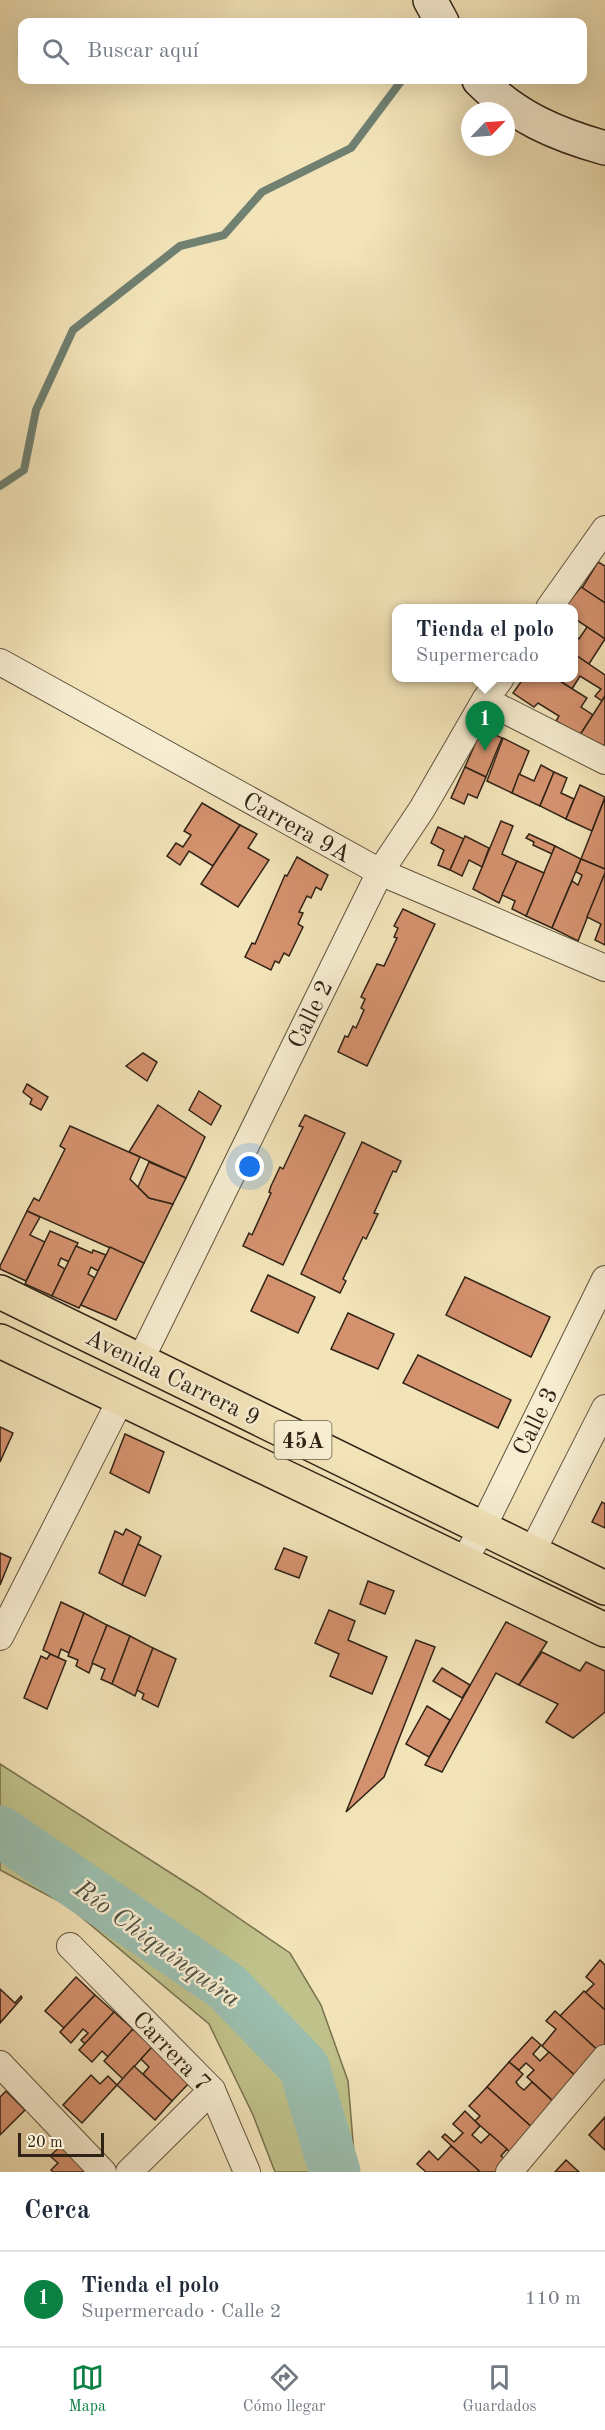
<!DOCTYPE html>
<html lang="es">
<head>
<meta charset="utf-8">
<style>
	:root { --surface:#fff; --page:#f2f2f3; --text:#1f2937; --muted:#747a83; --line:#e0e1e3; --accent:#0b8043 }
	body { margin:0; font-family:"Old Standard TT",serif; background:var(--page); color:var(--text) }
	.compass { position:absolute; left:461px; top:102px; width:54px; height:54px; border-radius:50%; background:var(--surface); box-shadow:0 6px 24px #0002; rotate:65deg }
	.scale { position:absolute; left:18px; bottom:15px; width:86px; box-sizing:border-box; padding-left:6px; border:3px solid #302316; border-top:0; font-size:16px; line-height:21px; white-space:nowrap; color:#302316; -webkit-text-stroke:4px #f7edd1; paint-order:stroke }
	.you { position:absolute; left:250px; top:1167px; width:21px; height:21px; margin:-15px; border:4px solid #fff; border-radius:50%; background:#1a73e8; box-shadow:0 0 0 9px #1a73e833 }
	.badge { display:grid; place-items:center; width:39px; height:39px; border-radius:50%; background:var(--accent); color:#fff; font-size:20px; font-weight:700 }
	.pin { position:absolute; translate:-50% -50px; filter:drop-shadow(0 2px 3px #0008) }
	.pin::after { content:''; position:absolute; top:32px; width:21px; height:18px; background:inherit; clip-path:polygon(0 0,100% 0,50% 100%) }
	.popup { position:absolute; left:392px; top:604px; width:186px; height:78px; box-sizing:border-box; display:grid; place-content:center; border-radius:12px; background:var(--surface); filter:drop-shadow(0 2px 4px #0005); font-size:20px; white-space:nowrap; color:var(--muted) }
	.popup b { font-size:22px; color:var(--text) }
	.popup::after { content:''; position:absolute; left:50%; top:100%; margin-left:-12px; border:12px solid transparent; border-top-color:var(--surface) }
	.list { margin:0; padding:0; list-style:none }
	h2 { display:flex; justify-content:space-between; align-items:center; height:78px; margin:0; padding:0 24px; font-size:26px }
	h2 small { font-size:20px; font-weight:400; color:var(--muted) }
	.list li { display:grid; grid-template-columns:39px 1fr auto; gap:18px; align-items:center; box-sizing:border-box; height:96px; padding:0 24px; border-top:2px solid var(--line) }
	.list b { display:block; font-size:22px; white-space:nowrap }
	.list p { margin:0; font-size:20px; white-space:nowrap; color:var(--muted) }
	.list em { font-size:20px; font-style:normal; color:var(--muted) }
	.icon { flex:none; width:33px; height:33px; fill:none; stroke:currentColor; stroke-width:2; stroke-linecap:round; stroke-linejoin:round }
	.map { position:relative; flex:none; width:605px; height:2172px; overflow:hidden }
	.search { position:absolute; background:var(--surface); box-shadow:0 6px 24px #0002; left:18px; right:18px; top:18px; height:66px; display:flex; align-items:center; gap:15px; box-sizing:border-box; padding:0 21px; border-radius:12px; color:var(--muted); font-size:22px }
	.sheet { height:174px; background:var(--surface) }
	nav { display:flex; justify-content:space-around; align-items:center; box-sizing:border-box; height:84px; border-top:2px solid var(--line); background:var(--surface); font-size:16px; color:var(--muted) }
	nav a { display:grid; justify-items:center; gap:3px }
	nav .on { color:var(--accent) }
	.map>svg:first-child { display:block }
	.green { fill:#c0c28b; stroke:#787250; stroke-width:1.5 }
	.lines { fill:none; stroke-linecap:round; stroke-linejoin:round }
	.stream { stroke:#708071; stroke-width:8 }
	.river { stroke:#9bbeae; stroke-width:51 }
	.building { fill:#d5926f; stroke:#302316; stroke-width:1.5 }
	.street-casing { stroke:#60533e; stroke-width:28 }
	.secondary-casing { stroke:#302316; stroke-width:36 }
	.primary-casing { stroke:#302316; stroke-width:36 }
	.street { stroke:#f7edd1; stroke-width:26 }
	.secondary { stroke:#f7edd1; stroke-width:33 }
	.primary { stroke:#f2e3b8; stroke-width:33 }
	.labels { text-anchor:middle; stroke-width:5; stroke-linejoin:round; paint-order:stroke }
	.shield { fill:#f7edd1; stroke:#6c604e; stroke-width:1.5 }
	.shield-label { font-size:22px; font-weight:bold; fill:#302316 }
	.street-label { font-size:24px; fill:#302316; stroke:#f7edd1 }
	.water-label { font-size:26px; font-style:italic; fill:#505244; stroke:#f7edd1 }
</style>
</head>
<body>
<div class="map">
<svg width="605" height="2172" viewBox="0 0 605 2172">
	<rect width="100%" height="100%" fill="#f2e3b8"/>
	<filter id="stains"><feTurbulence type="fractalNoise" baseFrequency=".00333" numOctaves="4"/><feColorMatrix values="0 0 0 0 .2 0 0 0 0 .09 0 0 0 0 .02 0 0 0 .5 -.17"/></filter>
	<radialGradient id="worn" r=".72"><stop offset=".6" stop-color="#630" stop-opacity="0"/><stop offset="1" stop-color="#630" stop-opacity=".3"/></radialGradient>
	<polygon class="green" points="0,1764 199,1891 290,1953 321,2005 348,2081 355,2165 358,2172 275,2172 253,2115 209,2024 68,1906 0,1870"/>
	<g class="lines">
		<polyline class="stream" points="0,486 24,470 36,410 73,330 180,246 224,235 262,192 351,148 402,80"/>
		<polyline class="river" points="0,1831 227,1987 304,2067 335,2172"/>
	</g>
	<g class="building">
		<polygon points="598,562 605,566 605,603 582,588"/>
		<polygon points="581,587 605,603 605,639 574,618 574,608 564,608"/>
		<polygon points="587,627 605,639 589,664 574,654 574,635 579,639"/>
		<polygon points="574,654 605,675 605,696 602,701 595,696 601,689 580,676 572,689 555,678 574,678"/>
		<polygon points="521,678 555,678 587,698 581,707 593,715 580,735 556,721 559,716 538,703 534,707 513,693 523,679"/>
		<polygon points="605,696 605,748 580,735"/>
		<polygon points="482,728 502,738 486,777 465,767"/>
		<polygon points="503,738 529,751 512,793 487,781"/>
		<polygon points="541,765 554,772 540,806 512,793 519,774 534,781"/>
		<polygon points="465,767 486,777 477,798 468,794 464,804 451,798"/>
		<polygon points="554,772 567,778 561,793 574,799 566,819 540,806"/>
		<polygon points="580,785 605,797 592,831 566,819"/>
		<polygon points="605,798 605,869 581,859"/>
		<polygon points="202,803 240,825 213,866 189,851 180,865 167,856 176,843 183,847 191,835 184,831"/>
		<polygon points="501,821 513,826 502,854 517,861 499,903 473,889"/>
		<polygon points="240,825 257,834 248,848 269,860 238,907 201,884"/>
		<polygon points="438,827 464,839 450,870 438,865 444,850 431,843"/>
		<polygon points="529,834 555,846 552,854 533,845 534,842 526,838"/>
		<polygon points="465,836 489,848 482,867 469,860 462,876 450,870"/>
		<polygon points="555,846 581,859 552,928 526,916"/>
		<polygon points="297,857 328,875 321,890 316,887 311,898 307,896 299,912 303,913 298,924 303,927 289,956 284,953 279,963 275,961 271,970 245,957 252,943 255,944 285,875 287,876"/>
		<polygon points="581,859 605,869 605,873 578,941 552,928 572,881 578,885 582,875 576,872"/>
		<polygon points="517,861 544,873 526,916 512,909 515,901 502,895"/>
		<polygon points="605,873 605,945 595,940 601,924 587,917"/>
		<polygon points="403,909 435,924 367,1066 338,1052 345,1036 348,1037 353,1026 356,1028 364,1010 361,1008 365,999 361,997 377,964 384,966 397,938 394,937 398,928 394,926"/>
		<polygon points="143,1053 157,1062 147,1081 126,1066"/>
		<polygon points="27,1084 48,1097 41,1110 30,1104 32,1099 23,1092"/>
		<polygon points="199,1091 221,1106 211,1125 189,1110"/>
		<polygon points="158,1105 205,1137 186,1178 129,1152"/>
		<polygon points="305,1115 345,1133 283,1265 243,1246 249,1233 252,1235 271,1193 269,1192 271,1186 280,1167 283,1169 300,1133 303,1127 299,1126"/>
		<polygon points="70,1126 140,1157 130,1179 149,1198 173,1204 144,1263 27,1211 34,1198 39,1201 65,1149 60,1146"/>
		<polygon points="362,1142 401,1161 396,1172 393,1171 374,1213 378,1214 366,1239 363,1237 343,1279 346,1281 340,1293 301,1274"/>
		<polygon points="149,1162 186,1178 173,1204 149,1198 138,1187"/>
		<polygon points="27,1211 40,1217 30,1235 45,1242 26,1281 0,1269 0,1266"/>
		<polygon points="50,1231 78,1243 69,1262 61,1258 58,1265 65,1269 52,1296 25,1284"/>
		<polygon points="76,1246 92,1253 93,1250 106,1255 98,1271 91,1267 88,1274 95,1278 79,1308 52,1296"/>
		<polygon points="110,1247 144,1263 116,1320 81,1305"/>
		<polygon points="268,1275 315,1297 298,1333 251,1311"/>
		<polygon points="465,1277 550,1317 531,1357 446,1315"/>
		<polygon points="348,1313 394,1334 378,1369 331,1349"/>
		<polygon points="418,1355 511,1400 498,1428 403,1383"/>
		<polygon points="0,1427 13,1433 0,1462"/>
		<polygon points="125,1434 164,1452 149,1493 110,1473"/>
		<polygon points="602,1502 605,1504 605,1528 592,1522"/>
		<polygon points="126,1529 141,1537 122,1585 99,1573 115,1531 123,1535"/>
		<polygon points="138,1544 161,1556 145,1596 122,1585"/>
		<polygon points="284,1548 307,1557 299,1578 275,1569"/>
		<polygon points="0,1553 11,1558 0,1585"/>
		<polygon points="368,1581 394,1591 385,1614 360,1604"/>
		<polygon points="61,1602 84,1613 69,1653 61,1649 58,1658 43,1650"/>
		<polygon points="329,1610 355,1621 348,1640 387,1657 372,1694 330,1676 339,1654 315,1643"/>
		<polygon points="84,1613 107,1625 89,1673 76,1666 78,1660 68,1656"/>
		<polygon points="506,1622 547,1642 519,1685 496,1673 442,1772 425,1765"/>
		<polygon points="107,1625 130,1636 112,1684 101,1679 105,1669 92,1663"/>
		<polygon points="130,1636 153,1648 135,1696 112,1684"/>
		<polygon points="416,1640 435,1647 384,1777 346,1812"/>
		<polygon points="153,1648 176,1659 158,1707 142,1699 144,1694 137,1690"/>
		<polygon points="542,1652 580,1671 586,1662 605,1671 605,1712 573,1738 546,1722 558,1704 519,1685"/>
		<polygon points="50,1654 66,1661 47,1709 24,1698 41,1656 47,1659"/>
		<polygon points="442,1668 470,1685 462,1698 433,1681"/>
		<polygon points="427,1706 450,1720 429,1757 406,1744"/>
		<polygon points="600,1960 605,1965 605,2010 585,1993 594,1984 586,1977"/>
		<polygon points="76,1977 95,1995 64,2028 45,2011"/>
		<polygon points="0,1989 15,2003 21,1996 22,1998 0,2023"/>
		<polygon points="584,1991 605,2010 605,2050 602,2054 560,2016"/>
		<polygon points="95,1995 114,2012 85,2044 81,2040 88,2033 83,2029 71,2043 60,2032"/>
		<polygon points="555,2011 602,2054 579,2079 542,2046 556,2029 546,2021"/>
		<polygon points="114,2012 133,2029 108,2057 102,2051 92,2062 79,2050"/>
		<polygon points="133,2029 152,2047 123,2079 104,2061"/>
		<polygon points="532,2037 541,2045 533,2054 540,2061 549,2052 579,2079 556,2104 527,2077 534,2070 526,2063 519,2070 509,2062"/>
		<polygon points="152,2047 190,2082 172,2101 143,2074 149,2067 141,2059"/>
		<polygon points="509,2062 523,2074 516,2082 519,2086 524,2090 532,2082 556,2104 534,2129 487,2087"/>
		<polygon points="134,2066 172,2101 155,2120 117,2085"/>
		<polygon points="91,2075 100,2084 108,2076 117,2085 82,2123 63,2105"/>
		<polygon points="487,2087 534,2129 512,2154 475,2121 480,2116 469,2106"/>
		<polygon points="6,2091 25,2110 0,2135 0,2097"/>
		<polygon points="465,2111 480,2126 472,2135 481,2143 490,2134 507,2149 501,2156 506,2160 496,2172 480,2172 442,2137 445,2134 454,2142 463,2133 453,2124"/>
		<polygon points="605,2117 605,2150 589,2135"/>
		<polygon points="62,2145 89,2172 53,2172 51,2170 58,2163 50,2156"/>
		<polygon points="451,2146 475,2167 480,2172 426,2172 417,2164 429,2151 438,2160"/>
		<polygon points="566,2160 579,2172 555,2172"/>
	</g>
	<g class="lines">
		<defs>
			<g id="street">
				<polyline points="549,608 605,529"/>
				<polyline points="0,662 380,872 605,968"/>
				<polyline points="485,700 605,761"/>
				<polyline points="140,1361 380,872 422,809 485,700 501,678"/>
				<polyline points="532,1552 605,1408"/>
				<polyline points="463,1563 483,1527 605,1279"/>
				<polyline points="0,1637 121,1399"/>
				<polyline points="70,1946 212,2090 247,2172"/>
				<polyline points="0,2064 103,2172"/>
				<polyline points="129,2172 212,2090"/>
				<polyline points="509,2172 605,2058"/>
			</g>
			<g id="secondary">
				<polyline points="430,0 442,22"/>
				<path d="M 479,80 C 516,117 555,134 605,148"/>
			</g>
			<g id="primary">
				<polyline points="0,1292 605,1588"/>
				<polyline points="0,1341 605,1630"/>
			</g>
		</defs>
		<use href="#street" class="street-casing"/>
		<use href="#secondary" class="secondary-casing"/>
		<use href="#primary" class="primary-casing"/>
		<use href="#street" class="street"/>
		<use href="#secondary" class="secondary"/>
		<use href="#primary" class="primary"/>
	</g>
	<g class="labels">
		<rect class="shield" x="274.5" y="1421" width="57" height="38" rx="4.5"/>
		<g class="shield-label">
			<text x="303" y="1448">45A</text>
		</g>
		<g class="street-label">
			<text transform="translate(297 827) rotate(29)" y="8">Carrera 9A</text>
			<text transform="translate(310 1014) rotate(-64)" y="8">Calle 2</text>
			<text transform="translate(173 1377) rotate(26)" y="8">Avenida Carrera 9</text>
			<text transform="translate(535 1421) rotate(-64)" y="8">Calle 3</text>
			<text transform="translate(172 2051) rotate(46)" y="8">Carrera 7</text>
		</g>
		<g class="water-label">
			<text transform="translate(158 1943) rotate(36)" y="9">Río Chiquinquira</text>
		</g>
	</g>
	<rect width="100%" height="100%" filter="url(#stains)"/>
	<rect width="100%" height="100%" fill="url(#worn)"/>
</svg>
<svg class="compass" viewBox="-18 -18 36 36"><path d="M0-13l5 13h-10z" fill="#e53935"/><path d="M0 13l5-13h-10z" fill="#747a83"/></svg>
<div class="scale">20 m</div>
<div class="you"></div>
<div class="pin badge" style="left:485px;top:751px">1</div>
<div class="popup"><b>Tienda el polo</b>Supermercado</div>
<div class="search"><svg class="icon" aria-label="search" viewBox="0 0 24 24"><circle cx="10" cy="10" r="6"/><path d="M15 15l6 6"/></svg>Buscar aquí</div>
</div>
<section class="sheet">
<h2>Cerca<small></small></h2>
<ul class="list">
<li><span class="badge">1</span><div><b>Tienda el polo</b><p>Supermercado · Calle 2</p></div><em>110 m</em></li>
</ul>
</section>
<nav>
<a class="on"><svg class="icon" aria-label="map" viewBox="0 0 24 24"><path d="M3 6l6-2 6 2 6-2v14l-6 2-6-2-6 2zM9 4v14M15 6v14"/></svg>Mapa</a>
<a><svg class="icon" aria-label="directions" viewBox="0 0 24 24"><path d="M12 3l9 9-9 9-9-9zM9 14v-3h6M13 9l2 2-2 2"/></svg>Cómo llegar</a>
<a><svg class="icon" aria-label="saved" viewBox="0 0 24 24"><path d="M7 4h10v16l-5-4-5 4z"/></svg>Guardados</a>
</nav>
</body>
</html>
